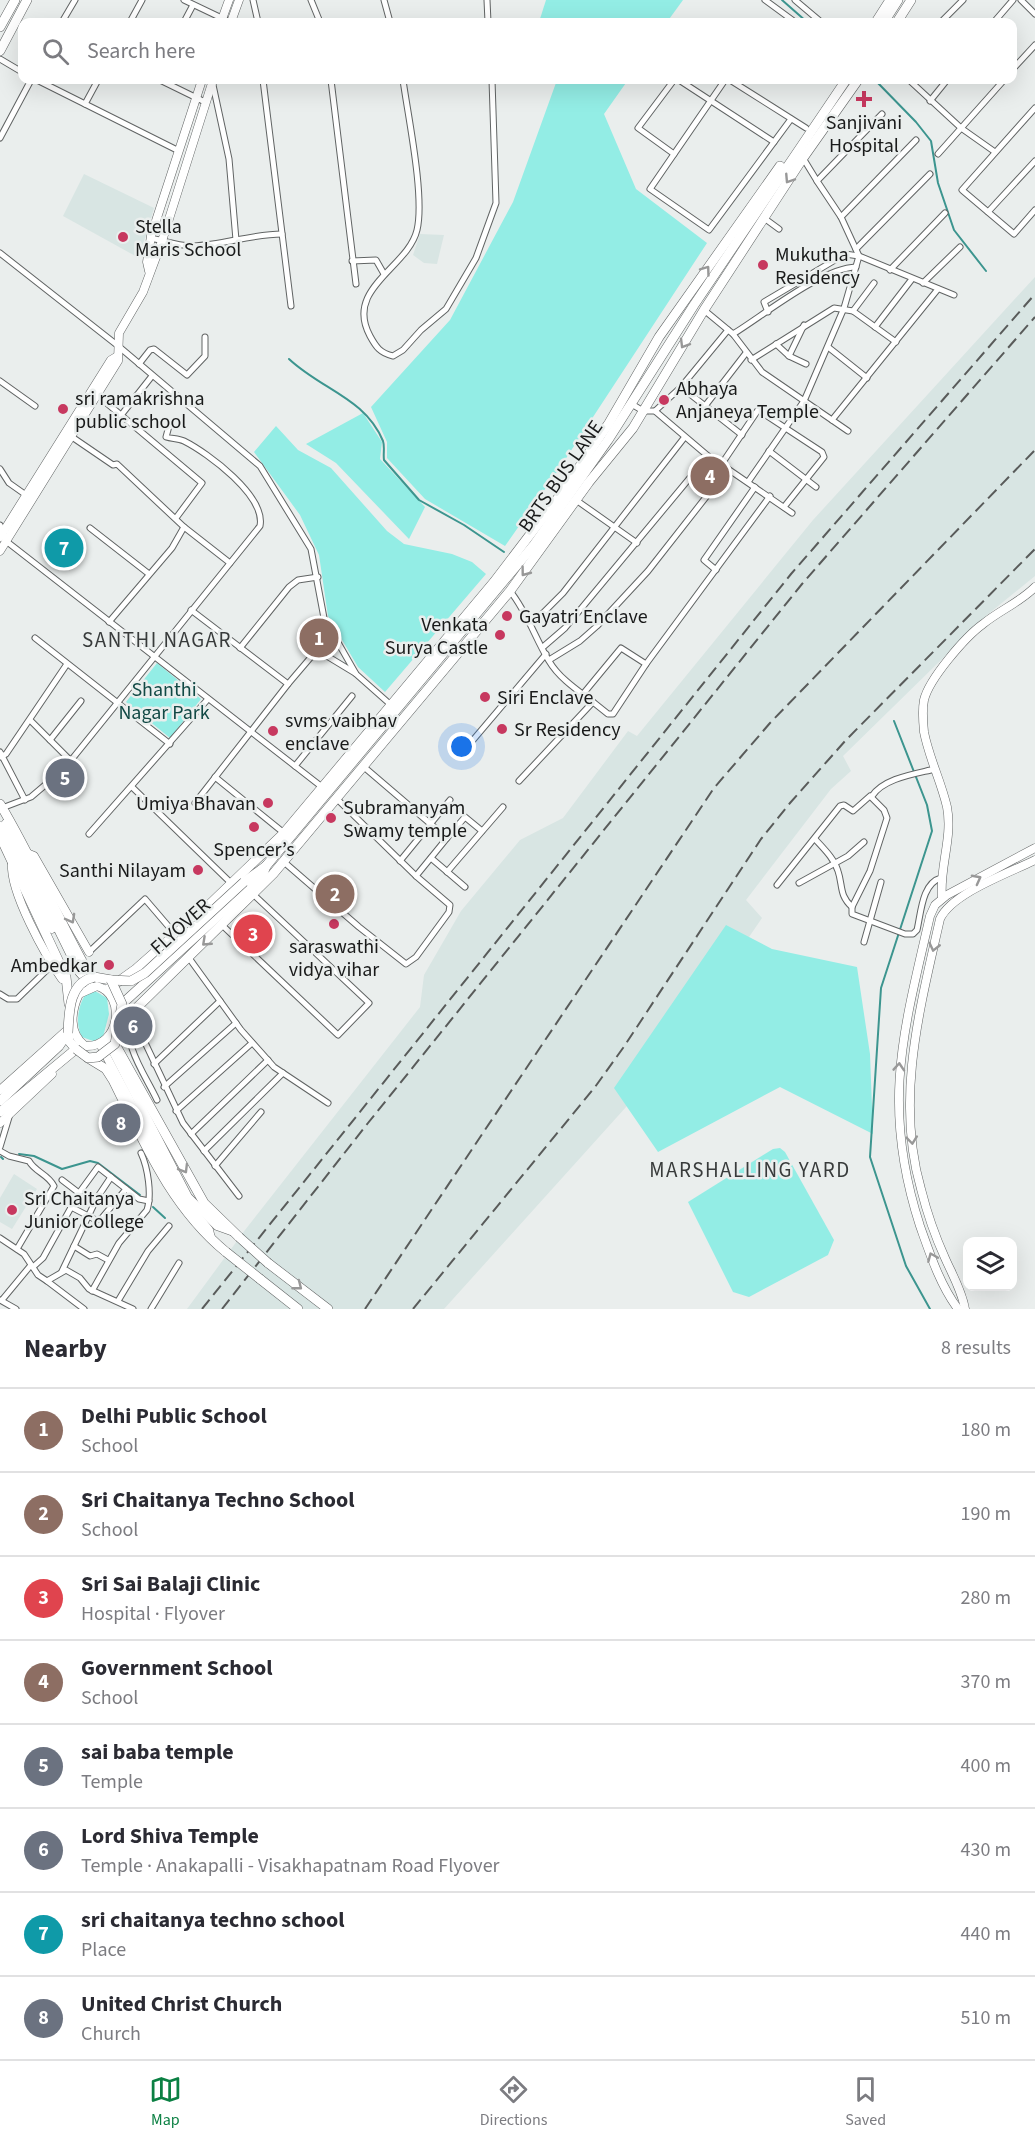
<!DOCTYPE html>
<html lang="en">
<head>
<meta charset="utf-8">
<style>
	:root { --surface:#fff; --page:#f2f2f3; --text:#2b2b33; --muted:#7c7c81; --line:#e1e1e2; --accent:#0b8043 }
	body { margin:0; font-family:"Source Sans 3",sans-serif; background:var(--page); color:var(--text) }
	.controls { position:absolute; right:18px; bottom:18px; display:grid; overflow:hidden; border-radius:12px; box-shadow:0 6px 24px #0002 }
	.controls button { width:54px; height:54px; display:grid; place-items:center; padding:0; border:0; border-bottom:2px solid var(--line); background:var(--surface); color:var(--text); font:30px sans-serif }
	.you { position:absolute; left:462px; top:747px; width:21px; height:21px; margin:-15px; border:4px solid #fff; border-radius:50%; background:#1a73e8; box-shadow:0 0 0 9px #1a73e833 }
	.badge { display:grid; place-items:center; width:39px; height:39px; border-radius:50%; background:var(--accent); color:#fff; font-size:20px; font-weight:700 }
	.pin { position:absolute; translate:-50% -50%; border:3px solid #fff; box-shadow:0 2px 6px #0006 }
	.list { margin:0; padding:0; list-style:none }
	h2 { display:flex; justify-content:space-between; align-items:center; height:78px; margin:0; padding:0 24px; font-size:26px }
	h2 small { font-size:20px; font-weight:400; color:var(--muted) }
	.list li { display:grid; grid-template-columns:39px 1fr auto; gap:18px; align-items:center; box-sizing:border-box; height:84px; padding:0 24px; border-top:2px solid var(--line) }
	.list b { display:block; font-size:22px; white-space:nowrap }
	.list p { margin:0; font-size:20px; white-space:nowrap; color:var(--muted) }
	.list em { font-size:20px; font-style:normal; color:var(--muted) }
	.icon { flex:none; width:33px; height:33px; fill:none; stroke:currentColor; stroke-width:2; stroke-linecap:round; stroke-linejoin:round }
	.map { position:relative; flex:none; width:1035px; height:1309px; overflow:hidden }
	.search { position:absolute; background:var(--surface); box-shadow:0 6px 24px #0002; left:18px; right:18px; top:18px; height:66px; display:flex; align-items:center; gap:15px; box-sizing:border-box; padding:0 21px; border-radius:12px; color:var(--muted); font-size:22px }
	.sheet { height:750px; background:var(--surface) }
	nav { display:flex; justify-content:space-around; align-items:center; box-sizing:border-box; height:84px; border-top:2px solid var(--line); background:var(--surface); font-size:16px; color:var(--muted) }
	nav a { display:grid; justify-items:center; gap:3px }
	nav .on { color:var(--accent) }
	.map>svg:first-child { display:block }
	.built { fill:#d8e5e3 }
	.green { fill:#93ede5 }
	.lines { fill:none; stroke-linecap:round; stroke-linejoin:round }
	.stream { stroke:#3c958f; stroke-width:2 }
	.street-casing { stroke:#616464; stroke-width:7 }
	.secondary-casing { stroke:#616464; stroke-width:9 }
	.primary-casing { stroke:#616464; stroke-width:10 }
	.street { stroke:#fff; stroke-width:5 }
	.secondary { stroke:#fff; stroke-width:8 }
	.primary { stroke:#fff; stroke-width:9 }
	.rail { stroke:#595b5a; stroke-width:2; stroke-dasharray:12 6; stroke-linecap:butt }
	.primary-bridge-casing { stroke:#616464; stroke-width:10; stroke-linecap:butt }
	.primary-bridge { stroke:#fff; stroke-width:9 }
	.oneway { stroke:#989898 }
	.poi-dot { fill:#c7385f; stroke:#eaeeed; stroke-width:2 }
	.labels { text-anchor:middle; stroke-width:5; stroke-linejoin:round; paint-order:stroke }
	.poi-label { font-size:20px; fill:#191a1a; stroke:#eaeeed; text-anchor:start }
	.street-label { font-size:20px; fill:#191a1a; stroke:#eaeeed }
	.park-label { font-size:20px; fill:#114945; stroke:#eaeeed }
	.neighbourhood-label { font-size:21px; letter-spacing:1.5px; fill:#383b3b; stroke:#eaeeed }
</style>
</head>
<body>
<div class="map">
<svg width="1035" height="1309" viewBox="0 0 1035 1309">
	<rect width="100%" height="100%" fill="#eaeeed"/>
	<g class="built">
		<polygon points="84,174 154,208 139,258 63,216"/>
		<polygon points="420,234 444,235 437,264 424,263 413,255"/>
		<polygon points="1035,277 1035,576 987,615 843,756 851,771 831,789 746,900 762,918 654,1076 444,1309 187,1309 245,1230 420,1007 424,975 461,911 520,840 563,818 628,731 637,736 813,520"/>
		<polygon points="14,1174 37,1189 12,1229 0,1222 0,1198"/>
	</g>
	<g class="green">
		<polygon points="546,0 683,0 667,22 539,22"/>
		<polygon points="557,80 628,80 604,114 636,189 707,243 557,472 505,546 425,499 387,458 387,442 371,407 450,320 513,202"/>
		<polygon points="363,413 382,442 380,459 425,507 409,539 336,463 306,444"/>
		<polygon points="276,426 298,450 331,468 387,531 404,544 452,554 472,562 486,574 385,692 358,667 328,616 319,555 300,515 254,452"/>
		<polygon points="157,663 201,699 170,738 126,702"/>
		<polygon points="726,925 772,949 857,967 870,1054 873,1134 780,1087 658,1152 614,1088"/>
		<path d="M 95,991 L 107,998 L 109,1014 L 103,1037 L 93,1041 L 82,1037 C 75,1025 78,1006 85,995 Z"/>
		<polygon points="780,1148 785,1152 834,1240 828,1255 749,1297 733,1292 688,1202 773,1149"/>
	</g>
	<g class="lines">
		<g class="stream">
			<polyline points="782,0 807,22"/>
			<polyline points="875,80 916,122 931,141 938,183 954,230 986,271"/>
			<path d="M 289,359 C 322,390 365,398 383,441 C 385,447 383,454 384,460 L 419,500 L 464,525 L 504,552"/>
			<polyline points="894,721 927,805 932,831 881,988 870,1157 906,1266 930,1309"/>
			<polyline points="19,1154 34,1156 62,1169 90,1161 98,1163 140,1195"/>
			<polyline points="1,1157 3,1159"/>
			<polyline points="153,1207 165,1218"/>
		</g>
		<defs>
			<g id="street">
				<polyline points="184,0 230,22"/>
				<polyline points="253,0 258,22"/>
				<polyline points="311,0 320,22"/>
				<polyline points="384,0 390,22"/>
				<polyline points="487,0 488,22"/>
				<polyline points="765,0 795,22"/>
				<polyline points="795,0 821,22"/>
				<polyline points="1021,0 1035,14"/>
				<polyline points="62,22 75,0"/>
				<polyline points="130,22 142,0"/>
				<polyline points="184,22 193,5"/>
				<polyline points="941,22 963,0"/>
				<polyline points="994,22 1013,0"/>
				<polyline points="0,59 22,72"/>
				<polyline points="1012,70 1035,45"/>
				<polyline points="37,80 177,150"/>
				<polyline points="160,80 205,102"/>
				<polyline points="263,80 291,306"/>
				<polyline points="331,80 356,284"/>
				<path d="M 403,80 C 408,116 425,197 417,230 C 408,268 344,288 370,336 C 376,347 380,353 393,356 L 403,350 L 421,330 L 446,309 L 476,258 L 496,203 L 492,80"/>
				<polyline points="679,80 774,142"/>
				<polyline points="725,80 650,189 709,230 791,119"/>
				<polyline points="730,80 806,128"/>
				<polyline points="909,80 961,128 995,152"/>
				<polyline points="213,85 229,159 236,240"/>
				<polyline points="930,101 947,80"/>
				<polyline points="85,104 98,80"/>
				<polyline points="1035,108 962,190 1014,234 1035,210"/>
				<polyline points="0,138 31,80"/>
				<polyline points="674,154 638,128 674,80"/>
				<polyline points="938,154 1004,80"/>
				<polyline points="803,158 817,181"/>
				<polyline points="988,212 1035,161"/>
				<polyline points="841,217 916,140"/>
				<polyline points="764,218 779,229"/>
				<path d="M 151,238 C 164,241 179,246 193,246 C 223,245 252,234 282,234"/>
				<polyline points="856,249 930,174"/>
				<polyline points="0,253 117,345 260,466 311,549 324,618 356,674 391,705"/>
				<polyline points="352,261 376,260 384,274"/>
				<polyline points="890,270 945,213"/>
				<polyline points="923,283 960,247"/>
				<polyline points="704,310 733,334 762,372 848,431"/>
				<polyline points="853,311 874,283"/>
				<polyline points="768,312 764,302 845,254 859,256 954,295"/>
				<polyline points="875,327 912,279"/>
				<path d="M 733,334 C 764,315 822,268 856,267"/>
				<polyline points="776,344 789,356 806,364"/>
				<polyline points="828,347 867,378"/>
				<polyline points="789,356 804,325"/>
				<polyline points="751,360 834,308 853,311 896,342"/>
				<polyline points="139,364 150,350 154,349 187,375 205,356 205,337"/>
				<polyline points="0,381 35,406"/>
				<polyline points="681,387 742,435"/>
				<polyline points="97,395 202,483 176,518"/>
				<polyline points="705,406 746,353"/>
				<polyline points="655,411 681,387 728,330"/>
				<polyline points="122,414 152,376"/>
				<polyline points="832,420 938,289"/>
				<polyline points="72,437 113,465 117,464 184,527 230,563"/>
				<polyline points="769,451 816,487"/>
				<polyline points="708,456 721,465 758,410 822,452 824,457 784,507"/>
				<polyline points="725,467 792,513"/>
				<polyline points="0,469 9,483 26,495"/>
				<polyline points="748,482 804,401 844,308 859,256 841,217 817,181 882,114"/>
				<polyline points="576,500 637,543"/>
				<polyline points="0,525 6,541 322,787"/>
				<polyline points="90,528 149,574"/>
				<polyline points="716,570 704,560 755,487"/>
				<path d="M 510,591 C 527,612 535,638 549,661 C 559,678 577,690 593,702 L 519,781"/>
				<polyline points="191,610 288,684 195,803"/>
				<polyline points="109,622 172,548 184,527"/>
				<polyline points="530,622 541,615 563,593 684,438"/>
				<polyline points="35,638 170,744"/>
				<polyline points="543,647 565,628 708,456 655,411 643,411 630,403"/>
				<polyline points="240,648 289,587 298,580 318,577"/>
				<polyline points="549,660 580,641 597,626 648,571 728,469"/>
				<polyline points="288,684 317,650 355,673"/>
				<polyline points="583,694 621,648 646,664"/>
				<polyline points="593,702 608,714 613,714 646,664 770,496"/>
				<polyline points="30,720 71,761"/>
				<polyline points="50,740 81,701"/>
				<polyline points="0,752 25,800"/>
				<polyline points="462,753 546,654"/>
				<polyline points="0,757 6,754 67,664"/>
				<polyline points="295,766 352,696"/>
				<polyline points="364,767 447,838 465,817 482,831"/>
				<polyline points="215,777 284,833"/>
				<polyline points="132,787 232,884"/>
				<path d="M 872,796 C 884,778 915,774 935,769"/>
				<path d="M 2,808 L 31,797 L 64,769 L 260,526 C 266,496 208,453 184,441 C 178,438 172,439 166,437 L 169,426"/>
				<polyline points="89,834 208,699"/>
				<path d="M 815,839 C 823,848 834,858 838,871 C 843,886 839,895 852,907"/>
				<polyline points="431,858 465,887"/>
				<polyline points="400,861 450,800"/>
				<polyline points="284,862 359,927 406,964 416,957 449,912 450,905 416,876 336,798"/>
				<polyline points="447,872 503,807"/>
				<polyline points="416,876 447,838"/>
				<polyline points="799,883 848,856 864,842"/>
				<path d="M 777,885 L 840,806 L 844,805 L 853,811 L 870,796 L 884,810 L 887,818 L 870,871 L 852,907 L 852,914 L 905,934 L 913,934 L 917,930 C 921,913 922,883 941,878"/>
				<polyline points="223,926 338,1035 369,1003 254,895"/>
				<polyline points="864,942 881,882"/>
				<polyline points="89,952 145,899 175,934"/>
				<polyline points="189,958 241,1030 274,1067 328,1103"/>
				<polyline points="0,994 8,999 17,999 52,965"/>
				<polyline points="132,1015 183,1123 239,1196"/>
				<path d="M 131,1016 C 121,1043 146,1076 157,1100"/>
				<polyline points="154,1064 220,1001"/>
				<polyline points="164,1087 236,1023"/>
				<polyline points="176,1111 252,1043"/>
				<polyline points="191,1134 268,1060"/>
				<polyline points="0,1147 10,1114"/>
				<path d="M 0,1151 L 9,1156 L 29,1161 C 35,1172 48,1174 54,1186 L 17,1249"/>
				<polyline points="204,1151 283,1073"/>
				<polyline points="215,1166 261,1112"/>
				<polyline points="62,1180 79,1193"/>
				<polyline points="71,1207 96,1220 101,1219 126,1189"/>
				<polyline points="0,1238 24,1254 38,1275 47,1281 66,1270 80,1278 89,1289 133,1309"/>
				<polyline points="74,1246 90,1256 97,1254 108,1260"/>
				<polyline points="33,1267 43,1258 79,1193 98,1167 139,1199 149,1201"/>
				<polyline points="62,1271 97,1198 111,1177"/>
				<polyline points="47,1281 84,1309"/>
				<path d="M 92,1291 L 119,1243 L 147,1210 C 152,1195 148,1168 141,1153"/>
				<polyline points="0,1300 16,1309"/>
				<polyline points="2,1300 31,1265"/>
				<polyline points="118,1301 148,1251 169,1226"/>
				<polyline points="151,1309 179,1263"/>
			</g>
			<g id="secondary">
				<polyline points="221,22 229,0"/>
				<polyline points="231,22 239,0"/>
				<polyline points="149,271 147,262 151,236 202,80"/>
				<polyline points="0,537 111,360 116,357"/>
				<polyline points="0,551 118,361 119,333 143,292 162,241 213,80"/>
				<polyline points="6,823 79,972 92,987"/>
				<polyline points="0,826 52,929"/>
				<polyline points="29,854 34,856 89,952"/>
				<path d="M 12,864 C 10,892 45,955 62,979"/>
				<path d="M 942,898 C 939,868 953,838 947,807 C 941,781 929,758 924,732 C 923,722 922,710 924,700 C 929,679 965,637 983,624 C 1000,610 1019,603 1035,587"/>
				<path d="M 97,986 C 127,995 120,1048 85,1046 C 68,1033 71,1011 79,994 Z"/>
				<polyline points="107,1040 188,1197 217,1226 231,1231"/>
				<polyline points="100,1044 179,1193 209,1230 211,1238"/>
				<polyline points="0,1090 66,1031"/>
				<polyline points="0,1123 52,1074"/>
				<path d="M 958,1309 C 940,1285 930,1254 920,1226 C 881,1106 903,1033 930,916 L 935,905 L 947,895 L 1035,848"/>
				<path d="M 965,1309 C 962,1291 952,1274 945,1258 C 935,1236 927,1213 921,1189 C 895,1099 920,1008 940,919 C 952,893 1009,873 1035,860"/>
			</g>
			<g id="primary">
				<polyline points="876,22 890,0"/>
				<polyline points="884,22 898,0"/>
				<polyline points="897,22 911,0"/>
				<polyline points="0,27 15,0"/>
				<polyline points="0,51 27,0"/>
				<path d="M 0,804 C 33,859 57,917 88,972 L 94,977 L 111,980"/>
				<polyline points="0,836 66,977 69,1004"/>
				<polyline points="244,882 266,866"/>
				<polyline points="108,989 136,969 211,903 284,833 494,582 561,494 609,423 659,337 780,166"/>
				<polyline points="122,1004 262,876 266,866 533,546 608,440 694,305 846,80"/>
				<polyline points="113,1031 273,874 510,591 589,482 633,428 704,310 803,158 858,80"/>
				<polyline points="115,1044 204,1203 239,1237"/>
				<path d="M 88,1058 L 106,1069 L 113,1080 C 144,1142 171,1207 226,1252"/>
				<polyline points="0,1101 59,1046 68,1033"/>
				<polyline points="0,1112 76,1049 69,1041 68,1033"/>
				<polyline points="268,1263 328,1309"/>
				<polyline points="260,1279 298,1309"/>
			</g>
		</defs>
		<use href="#street" class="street-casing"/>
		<use href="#secondary" class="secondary-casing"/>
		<use href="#primary" class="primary-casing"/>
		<use href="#street" class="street"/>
		<use href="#secondary" class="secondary"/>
		<use href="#primary" class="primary"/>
		<g class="rail">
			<polyline points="202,1309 791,574 1035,294"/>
			<polyline points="222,1309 368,1123 802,584 1035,317"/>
			<polyline points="365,1309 714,788 770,723 1035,450"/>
			<polyline points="413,1309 595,1087 623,1048 761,839 790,803 846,740 1035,549"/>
		</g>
		<defs>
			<g id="primary-bridge">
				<polyline points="111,980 131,981 145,973 244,882"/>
				<path d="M 68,1033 C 69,1011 69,983 94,977"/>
				<polyline points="76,1049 88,1058 98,1057 115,1044 122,1004 111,980"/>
				<polyline points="239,1237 268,1263"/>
				<polyline points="226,1252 260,1279"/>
			</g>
		</defs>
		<use href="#primary-bridge" class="primary-bridge-casing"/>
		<use href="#primary-bridge" class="primary-bridge"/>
	</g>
	<defs><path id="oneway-chevron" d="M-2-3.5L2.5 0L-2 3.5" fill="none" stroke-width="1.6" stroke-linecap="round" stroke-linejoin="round" transform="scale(1.5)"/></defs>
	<g class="oneway">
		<use href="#oneway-chevron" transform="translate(789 179) rotate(123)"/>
		<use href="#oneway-chevron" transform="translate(706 270) rotate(-54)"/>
		<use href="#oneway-chevron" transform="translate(684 344) rotate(121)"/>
		<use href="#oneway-chevron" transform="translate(525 572) rotate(127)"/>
		<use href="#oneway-chevron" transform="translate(977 879) rotate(-28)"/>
		<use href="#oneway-chevron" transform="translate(71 919) rotate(61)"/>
		<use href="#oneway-chevron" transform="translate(206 942) rotate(137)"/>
		<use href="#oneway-chevron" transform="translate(934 947) rotate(103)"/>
		<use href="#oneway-chevron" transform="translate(899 1067) rotate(-86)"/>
		<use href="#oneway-chevron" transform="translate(912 1140) rotate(84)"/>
		<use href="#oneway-chevron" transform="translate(184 1169) rotate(59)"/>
		<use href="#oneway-chevron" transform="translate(932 1257) rotate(-113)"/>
		<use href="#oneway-chevron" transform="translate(298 1286) rotate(38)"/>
	</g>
	<g class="poi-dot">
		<path d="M861 90h6v6h6v6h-6v6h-6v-6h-6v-6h6z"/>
		<circle cx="123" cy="237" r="6"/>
		<circle cx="763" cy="265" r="6"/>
		<circle cx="664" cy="400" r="6"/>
		<circle cx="63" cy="409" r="6"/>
		<circle cx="507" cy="616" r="6"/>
		<circle cx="500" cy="635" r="6"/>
		<circle cx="485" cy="697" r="6"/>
		<circle cx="502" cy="729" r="6"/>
		<circle cx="273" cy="731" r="6"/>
		<circle cx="268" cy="803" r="6"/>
		<circle cx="331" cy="818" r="6"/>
		<circle cx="254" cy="827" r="6"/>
		<circle cx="198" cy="870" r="6"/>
		<circle cx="334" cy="924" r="6"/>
		<circle cx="109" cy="965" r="6"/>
		<circle cx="12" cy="1210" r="6"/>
	</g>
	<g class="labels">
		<g class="poi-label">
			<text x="864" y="129" text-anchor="middle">Sanjivani<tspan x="864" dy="23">Hospital</tspan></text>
			<text x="135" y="233">Stella<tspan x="135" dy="23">Maris School</tspan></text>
			<text x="775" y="261">Mukutha<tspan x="775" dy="23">Residency</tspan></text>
			<text x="676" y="395">Abhaya<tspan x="676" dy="23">Anjaneya Temple</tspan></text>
			<text x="75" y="405">sri ramakrishna<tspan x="75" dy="23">public school</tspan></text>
			<text x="519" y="623">Gayatri Enclave</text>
			<text x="488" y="631" text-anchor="end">Venkata<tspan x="488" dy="23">Surya Castle</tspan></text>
			<text x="497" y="704">Siri Enclave</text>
			<text x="285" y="727">svms vaibhav<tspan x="285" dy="23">enclave</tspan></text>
			<text x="514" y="736">Sr Residency</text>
			<text x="256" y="810" text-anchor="end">Umiya Bhavan</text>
			<text x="343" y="814">Subramanyam<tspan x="343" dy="23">Swamy temple</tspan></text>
			<text x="254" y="856" text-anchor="middle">Spencer’s</text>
			<text x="186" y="877" text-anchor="end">Santhi Nilayam</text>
			<text x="334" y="953" text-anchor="middle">saraswathi<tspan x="334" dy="23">vidya vihar</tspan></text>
			<text x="97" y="972" text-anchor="end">Ambedkar</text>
			<text x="24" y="1205">Sri Chaitanya<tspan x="24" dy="23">Junior College</tspan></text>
		</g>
		<g class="street-label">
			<text transform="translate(560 476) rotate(-55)" y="7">BRTS BUS LANE</text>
			<text transform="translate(180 926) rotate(-42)" y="7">FLYOVER</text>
		</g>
		<g class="park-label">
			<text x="164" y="696">Shanthi<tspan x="164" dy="23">Nagar Park</tspan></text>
		</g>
		<g class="neighbourhood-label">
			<text x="157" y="647">SANTHI NAGAR</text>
			<text x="750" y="1177">MARSHALLING YARD</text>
		</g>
	</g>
</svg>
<div class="controls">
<button><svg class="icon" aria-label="layers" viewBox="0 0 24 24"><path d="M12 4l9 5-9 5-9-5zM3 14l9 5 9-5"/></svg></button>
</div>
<div class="you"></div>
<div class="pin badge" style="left:319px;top:638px;background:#8d6e63">1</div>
<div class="pin badge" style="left:335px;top:894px;background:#8d6e63">2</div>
<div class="pin badge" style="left:253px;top:934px;background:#e0444e">3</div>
<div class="pin badge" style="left:710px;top:476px;background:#8d6e63">4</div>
<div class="pin badge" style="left:65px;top:778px;background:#6b7280">5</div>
<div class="pin badge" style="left:133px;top:1026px;background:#6b7280">6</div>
<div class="pin badge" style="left:64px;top:548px;background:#0f9aa8">7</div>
<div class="pin badge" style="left:121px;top:1123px;background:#6b7280">8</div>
<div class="search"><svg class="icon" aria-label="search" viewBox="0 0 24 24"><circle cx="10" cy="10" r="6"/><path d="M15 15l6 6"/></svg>Search here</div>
</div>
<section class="sheet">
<h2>Nearby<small>8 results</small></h2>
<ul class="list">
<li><span class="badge" style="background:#8d6e63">1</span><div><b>Delhi Public School</b><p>School</p></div><em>180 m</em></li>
<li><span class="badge" style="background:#8d6e63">2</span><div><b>Sri Chaitanya Techno School</b><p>School</p></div><em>190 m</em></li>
<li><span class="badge" style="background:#e0444e">3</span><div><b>Sri Sai Balaji Clinic</b><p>Hospital · Flyover</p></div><em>280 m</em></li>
<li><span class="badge" style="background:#8d6e63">4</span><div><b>Government School</b><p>School</p></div><em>370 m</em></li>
<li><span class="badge" style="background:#6b7280">5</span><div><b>sai baba temple</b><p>Temple</p></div><em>400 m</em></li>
<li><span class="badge" style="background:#6b7280">6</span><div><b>Lord Shiva Temple</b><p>Temple · Anakapalli - Visakhapatnam Road Flyover</p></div><em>430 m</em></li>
<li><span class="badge" style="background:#0f9aa8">7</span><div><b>sri chaitanya techno school</b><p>Place</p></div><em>440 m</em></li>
<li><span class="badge" style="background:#6b7280">8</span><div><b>United Christ Church</b><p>Church</p></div><em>510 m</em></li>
</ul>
</section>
<nav>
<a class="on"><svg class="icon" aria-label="map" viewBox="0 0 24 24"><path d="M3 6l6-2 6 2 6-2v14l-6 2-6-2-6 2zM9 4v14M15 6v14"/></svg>Map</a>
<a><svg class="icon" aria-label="directions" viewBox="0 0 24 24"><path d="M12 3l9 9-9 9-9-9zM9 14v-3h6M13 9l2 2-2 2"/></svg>Directions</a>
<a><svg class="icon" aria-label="saved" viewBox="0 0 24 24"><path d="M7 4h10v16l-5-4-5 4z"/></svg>Saved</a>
</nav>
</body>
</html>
